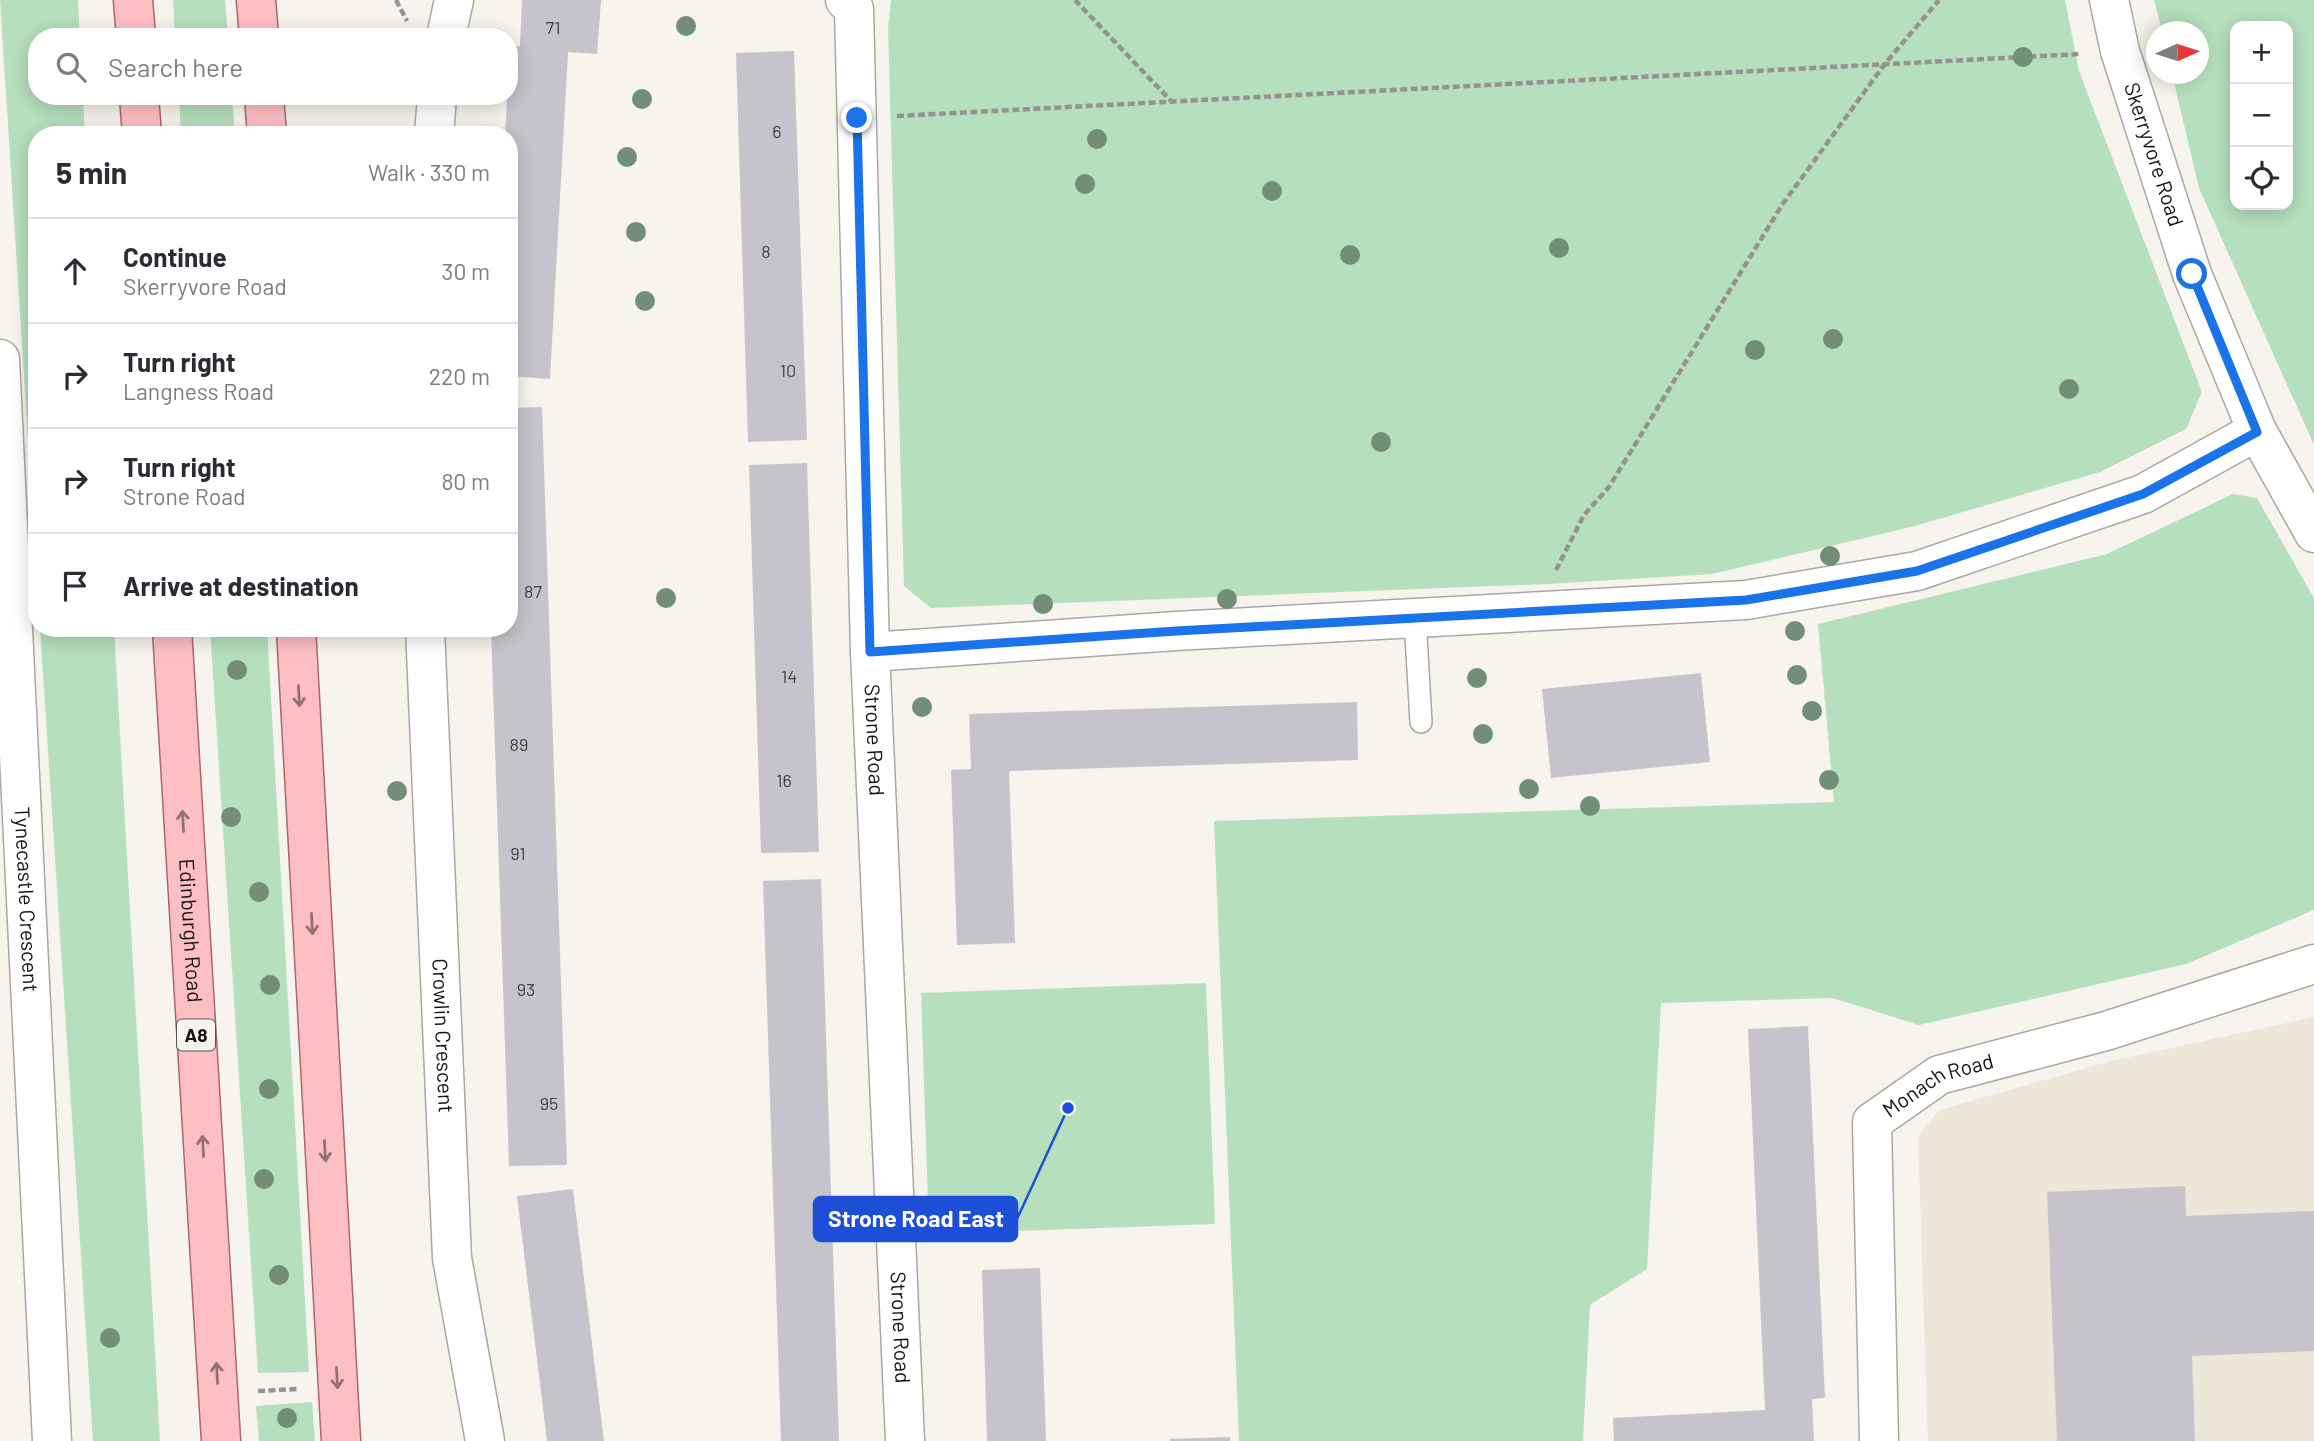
<!DOCTYPE html>
<html lang="en">
<head>
<meta charset="utf-8">
<style>
	:root { --surface:#fff; --page:#f2f2f3; --text:#2b2b33; --muted:#7c7c81; --line:#e1e1e2 }
	body { margin:0; font-family:Barlow,sans-serif; background:var(--page); color:var(--text) }
	.controls { position:absolute; right:21px; top:21px; display:grid; overflow:hidden; border-radius:14px; box-shadow:0 4px 18px #0003 }
	.controls button { width:63px; height:63px; display:grid; place-items:center; padding:0; border:0; border-bottom:2px solid var(--line); background:var(--surface); color:var(--text); font:35px sans-serif }
	.compass { position:absolute; left:2146px; top:21px; width:63px; height:63px; border-radius:50%; background:var(--surface); box-shadow:0 4px 18px #0003; rotate:87deg }
	.stop { position:absolute; width:21px; height:21px; margin:-16px; border:5px solid #1a73e8; border-radius:50%; background:#fff }
	.stop.end { background:#1a73e8; border-color:#fff; box-shadow:0 2px 7px #0008 }
	.list { margin:0; padding:0; list-style:none }
	h2 { display:flex; justify-content:space-between; align-items:center; height:91px; margin:0; padding:0 28px; font-size:30px }
	h2 small { font-size:23px; font-weight:400; color:var(--muted) }
	.list li { display:grid; grid-template-columns:46px 1fr auto; gap:21px; align-items:center; box-sizing:border-box; height:105px; padding:0 28px; border-top:2px solid var(--line) }
	.list b { display:block; font-size:26px; white-space:nowrap }
	.list p { margin:0; font-size:23px; white-space:nowrap; color:var(--muted) }
	.list em { font-size:23px; font-style:normal; color:var(--muted) }
	.icon { flex:none; width:38px; height:38px; fill:none; stroke:currentColor; stroke-width:2; stroke-linecap:round; stroke-linejoin:round }
	.map { position:relative; flex:none; width:2314px; height:1441px; overflow:hidden }
	.search { position:absolute; background:var(--surface); box-shadow:0 4px 18px #0003; left:28px; top:28px; width:490px; height:77px; display:flex; align-items:center; gap:18px; box-sizing:border-box; padding:0 24px; border-radius:28px; color:var(--muted); font-size:26px }
	.panel { position:absolute; background:var(--surface); box-shadow:0 4px 18px #0003; left:28px; top:126px; width:490px; height:511px; border-radius:28px }
	.map>svg:first-child { display:block }
	.built { fill:#ede7d9 }
	.green { fill:#b6dfbd; fill-rule:evenodd }
	.building { fill:#c7c3cb }
	.lines { fill:none; stroke-linecap:round; stroke-linejoin:round }
	.service-casing { stroke:#aaa8a0; stroke-width:24 }
	.minor-casing { stroke:#aaa8a0; stroke-width:41 }
	.primary-casing { stroke:#aa676b; stroke-width:41 }
	.path { stroke:#95938e; stroke-width:4.5; stroke-dasharray:7 3.5; stroke-linecap:butt }
	.service { stroke:#fff; stroke-width:21 }
	.minor { stroke:#fff; stroke-width:38 }
	.primary { stroke:#fdbfc4; stroke-width:38 }
	.tree { fill:#728e77 }
	.oneway { stroke:#947173 }
	.route { stroke:#1a73e8; stroke-width:9 }
	.labels { text-anchor:middle; stroke-width:5; stroke-linejoin:round; paint-order:stroke }
	.number-label { font-size:18px; fill:#403e3f }
	.shield { fill:#f7f4ed; stroke:#575652; stroke-width:2 }
	.shield-label { font-size:19px; font-weight:bold; fill:#131210 }
	.street-label { font-size:21px; fill:#131210; stroke:#f7f4ed }
	.leader { fill:none; stroke:#1d4ed8; stroke-width:2.5 }
	.callout-dot { fill:#1d4ed8; stroke:#f7f4ed; stroke-width:2.5 }
	.callout { fill:#1d4ed8; stroke:#1d4ed8; stroke-width:2.5 }
	.callout-label { font-size:23px; text-anchor:middle; font-weight:bold; fill:#fff }
</style>
</head>
<body>
<div class="map">
<svg width="2314" height="1441" viewBox="0 0 2314 1441">
	<rect width="100%" height="100%" fill="#f7f4ed"/>
	<polygon class="built" points="2314,1017 2314,1441 1928,1441 1918,1136 1939,1110 2111,1061"/>
	<g class="green">
		<polygon points="0,0 78,0 80,37 37,37 37,96 83,96 85,135 37,135 37,580"/>
		<polygon points="173,0 225,0 228,37 175,37"/>
		<polygon points="891,0 2065,0 2079,71 2202,392 2186,429 2100,472 1915,526 1712,574 1548,584 931,608 904,586 888,29"/>
		<path d="M 2154,0 L 2314,0 L 2314,445 L 2199,188 L 2172,74 L 2198,74 L 2198,32 L 2162,31 ZM 2288,26 L 2288,205 L 2235,205 L 2235,26 Z"/>
		<polygon points="179,96 232,96 235,135 181,135"/>
		<polygon points="2233,494 2257,498 2314,598 2314,910 2186,964 1919,1025 1833,998 1661,1003 1647,1269 1590,1305 1583,1441 1239,1441 1214,821 1834,802 1818,624 2107,554"/>
		<polygon points="40,628 114,628 160,1441 93,1441"/>
		<polygon points="210,628 267,628 309,1372 258,1373"/>
		<polygon points="1206,983 1215,1224 929,1234 921,993"/>
		<polygon points="312,1402 315,1441 259,1441 256,1406"/>
	</g>
	<g class="building">
		<polygon points="522,0 601,0 597,54 568,52 550,379 509,376 509,135 505,135 510,45 520,46"/>
		<polygon points="794,51 807,440 748,442 736,53"/>
		<polygon points="542,407 567,1165 509,1166 491,628 509,628 509,408"/>
		<polygon points="807,463 819,852 761,853 749,465"/>
		<polygon points="1701,673 1710,762 1551,778 1542,689"/>
		<polygon points="1357,702 1358,760 1009,771 1015,943 957,945 951,770 971,769 969,714"/>
		<polygon points="821,879 839,1441 781,1441 763,881"/>
		<polygon points="1808,1026 1825,1398 1812,1399 1814,1441 1614,1441 1613,1418 1765,1410 1748,1029"/>
		<polygon points="2185,1186 2186,1216 2314,1211 2314,1351 2192,1356 2195,1441 2057,1441 2047,1192"/>
		<polygon points="573,1189 604,1441 547,1441 517,1196"/>
		<polygon points="1040,1268 1046,1441 987,1441 982,1270"/>
		<polygon points="1230,1437 1230,1441 1170,1441 1170,1439"/>
	</g>
	<g class="lines">
		<defs>
			<polyline id="service" points="1415,618 1421,722"/>
			<g id="minor">
				<path id="s1" d="M 845,0 L 854,9 L 870,652 L 905,1441"/>
				<path id="s2" d="M 2109,0 L 2120,51 L 2192,274 L 2257,431 L 2314,533"/>
				<polyline points="446,37 454,0"/>
				<polyline points="434,135 437,96"/>
				<path id="s3" d="M 0,359 L 52,1441"/>
				<path id="s4" d="M 425,628 L 452,1258 L 485,1441"/>
				<polyline points="870,652 1176,631 1746,600 1917,571 2143,494 2257,431"/>
				<path id="s5" d="M 1879,1441 L 1872,1122 L 1939,1075 L 2106,1031 L 2314,964"/>
			</g>
			<g id="primary">
				<polyline points="133,0 136,37"/>
				<polyline points="256,0 259,37"/>
				<polyline points="139,96 142,135"/>
				<polyline points="264,96 267,135"/>
				<path id="s6" d="M 172,628 L 221,1441"/>
				<polyline points="296,628 341,1441"/>
			</g>
		</defs>
		<use href="#service" class="service-casing"/>
		<use href="#minor" class="minor-casing"/>
		<use href="#primary" class="primary-casing"/>
		<g class="path">
			<polyline points="396,0 407,21"/>
			<polyline points="1075,0 1171,101"/>
			<polyline points="897,116 2080,54"/>
			<polyline points="1556,570 1584,515 1609,487 1782,205 1884,65 1939,0"/>
			<polyline points="258,1391 298,1389"/>
		</g>
		<use href="#service" class="service"/>
		<use href="#minor" class="minor"/>
		<use href="#primary" class="primary"/>
	</g>
	<g class="tree">
		<circle cx="686" cy="26" r="10"/>
		<circle cx="2023" cy="57" r="10"/>
		<circle cx="642" cy="99" r="10"/>
		<circle cx="1097" cy="139" r="10"/>
		<circle cx="627" cy="157" r="10"/>
		<circle cx="1085" cy="184" r="10"/>
		<circle cx="1272" cy="191" r="10"/>
		<circle cx="636" cy="232" r="10"/>
		<circle cx="1559" cy="248" r="10"/>
		<circle cx="1350" cy="255" r="10"/>
		<circle cx="645" cy="301" r="10"/>
		<circle cx="1833" cy="339" r="10"/>
		<circle cx="1755" cy="350" r="10"/>
		<circle cx="2069" cy="389" r="10"/>
		<circle cx="1381" cy="442" r="10"/>
		<circle cx="1830" cy="556" r="10"/>
		<circle cx="666" cy="598" r="10"/>
		<circle cx="1227" cy="599" r="10"/>
		<circle cx="1043" cy="604" r="10"/>
		<circle cx="1795" cy="631" r="10"/>
		<circle cx="237" cy="670" r="10"/>
		<circle cx="1797" cy="675" r="10"/>
		<circle cx="1477" cy="678" r="10"/>
		<circle cx="922" cy="707" r="10"/>
		<circle cx="1812" cy="711" r="10"/>
		<circle cx="1483" cy="734" r="10"/>
		<circle cx="1829" cy="780" r="10"/>
		<circle cx="1529" cy="789" r="10"/>
		<circle cx="397" cy="791" r="10"/>
		<circle cx="1590" cy="806" r="10"/>
		<circle cx="231" cy="817" r="10"/>
		<circle cx="259" cy="892" r="10"/>
		<circle cx="270" cy="985" r="10"/>
		<circle cx="269" cy="1089" r="10"/>
		<circle cx="264" cy="1179" r="10"/>
		<circle cx="279" cy="1275" r="10"/>
		<circle cx="110" cy="1338" r="10"/>
		<circle cx="287" cy="1418" r="10"/>
	</g>
	<defs><path id="oneway-shaft" d="M-6 0H5M1.5-3L5.5 0L1.5 3" fill="none" stroke-width="1.6" stroke-linecap="round" stroke-linejoin="round" transform="scale(1.75)"/></defs>
	<g class="oneway">
		<use href="#oneway-shaft" transform="translate(299 696) rotate(87)"/>
		<use href="#oneway-shaft" transform="translate(183 821) rotate(-93)"/>
		<use href="#oneway-shaft" transform="translate(312 924) rotate(87)"/>
		<use href="#oneway-shaft" transform="translate(203 1146) rotate(-93)"/>
		<use href="#oneway-shaft" transform="translate(325 1151) rotate(87)"/>
		<use href="#oneway-shaft" transform="translate(217 1373) rotate(-93)"/>
		<use href="#oneway-shaft" transform="translate(337 1378) rotate(87)"/>
	</g>
	<g class="lines">
		<polyline class="route" points="857,118 870,652 1176,631 1746,600 1917,571 2143,494 2257,432 2192,274"/>
	</g>
	<g class="labels">
		<g class="number-label">
			<text x="553" y="34">71</text>
			<text x="777" y="138">6</text>
			<text x="766" y="258">8</text>
			<text x="788" y="377">10</text>
			<text x="533" y="598">87</text>
			<text x="789" y="683">14</text>
			<text x="519" y="751">89</text>
			<text x="784" y="787">16</text>
			<text x="518" y="860">91</text>
			<text x="526" y="996">93</text>
			<text x="549" y="1110">95</text>
		</g>
		<rect class="shield" x="177" y="1019.5" width="38" height="31" rx="5"/>
		<g class="shield-label">
			<text x="196" y="1042">A8</text>
		</g>
		<g class="street-label">
			<text dy="7" stroke="none"><textPath href="#s2" startOffset="161">Skerryvore Road</textPath></text>
			<text dy="7" stroke="none"><textPath href="#s1" startOffset="744">Strone Road</textPath></text>
			<text dy="7" stroke="none"><textPath href="#s3" startOffset="541">Tynecastle Crescent</textPath></text>
			<text dy="7" stroke="none"><textPath href="#s6" startOffset="303">Edinburgh Road</textPath></text>
			<text dy="7" stroke="none"><textPath href="#s4" startOffset="408">Crowlin Crescent</textPath></text>
			<text dy="7" stroke="none"><textPath href="#s5" startOffset="396">Monach Road</textPath></text>
			<text dy="7" stroke="none"><textPath href="#s1" startOffset="1332">Strone Road</textPath></text>
		</g>
	</g>
	<path class="leader" d="M1068 1108L1017 1219"/>
	<circle class="callout-dot" cx="1068" cy="1108" r="7"/>
	<rect class="callout" x="814" y="1197" width="203" height="44" rx="7"/>
	<g class="callout-label">
		<text x="916" y="1227">Strone Road East</text>
	</g>
</svg>
<div class="controls">
<button>+</button>
<button>−</button>
<button><svg class="icon" aria-label="locate" viewBox="0 0 24 24"><circle cx="12" cy="12" r="6"/><path d="M12 2v4M12 18v4M2 12h4M18 12h4"/></svg></button>
</div>
<svg class="compass" viewBox="-18 -18 36 36"><path d="M0-13l5 13h-10z" fill="#e53935"/><path d="M0 13l5-13h-10z" fill="#7c7c81"/></svg>
<div class="stop" style="left:2192px;top:274px"></div>
<div class="stop end" style="left:857px;top:118px"></div>
<div class="search"><svg class="icon" aria-label="search" viewBox="0 0 24 24"><circle cx="10" cy="10" r="6"/><path d="M15 15l6 6"/></svg>Search here</div>
<section class="panel">
<h2>5 min<small>Walk · 330 m</small></h2>
<ul class="list">
<li><svg class="icon" aria-label="ahead" viewBox="0 0 24 24"><path d="M12 20V5M6 11l6-6 6 6"/></svg><div><b>Continue</b><p>Skerryvore Road</p></div><em>30 m</em></li>
<li><svg class="icon" aria-label="right" viewBox="0 0 24 24"><path d="M7 20v-9h11M14 6l5 5-5 5"/></svg><div><b>Turn right</b><p>Langness Road</p></div><em>220 m</em></li>
<li><svg class="icon" aria-label="right" viewBox="0 0 24 24"><path d="M7 20v-9h11M14 6l5 5-5 5"/></svg><div><b>Turn right</b><p>Strone Road</p></div><em>80 m</em></li>
<li><svg class="icon" aria-label="arrive" viewBox="0 0 24 24"><path d="M6 21V4h12l-3 4 3 4H6"/></svg><div><b>Arrive at destination</b></div></li>
</ul>
</section>
</div>
</body>
</html>
